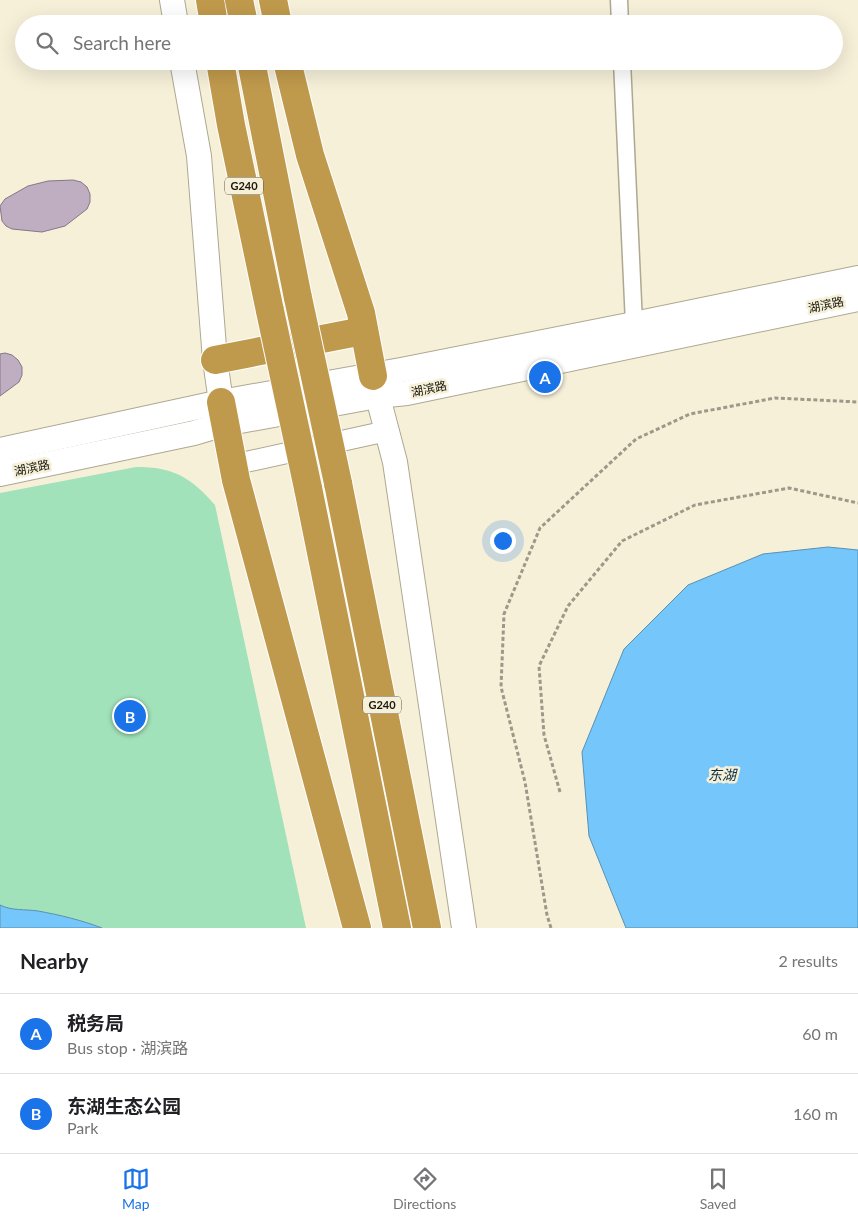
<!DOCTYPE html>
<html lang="en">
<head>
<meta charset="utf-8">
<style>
	:root { --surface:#fff; --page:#f2f2f2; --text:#202124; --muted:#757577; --line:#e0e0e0; --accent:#1a73e8 }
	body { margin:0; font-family:Lato,"Noto Sans SC",sans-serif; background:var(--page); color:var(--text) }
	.you { position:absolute; left:502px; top:540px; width:18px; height:18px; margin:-12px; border:4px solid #fff; border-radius:50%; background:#1a73e8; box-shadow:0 0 0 8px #1a73e833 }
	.badge { display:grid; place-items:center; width:32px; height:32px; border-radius:50%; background:var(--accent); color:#fff; font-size:16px; font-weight:700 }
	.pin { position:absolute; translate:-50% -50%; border:2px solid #fff; box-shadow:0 1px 5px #0006 }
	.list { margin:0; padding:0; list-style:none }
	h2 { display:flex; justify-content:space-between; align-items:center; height:65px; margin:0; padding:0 20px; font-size:21px }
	h2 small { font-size:16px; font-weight:400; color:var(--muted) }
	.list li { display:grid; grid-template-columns:32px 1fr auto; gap:15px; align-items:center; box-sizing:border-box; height:80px; padding:0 20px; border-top:1px solid var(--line) }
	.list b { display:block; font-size:19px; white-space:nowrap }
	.list p { margin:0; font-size:16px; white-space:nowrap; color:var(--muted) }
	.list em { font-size:16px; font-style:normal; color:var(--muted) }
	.icon { flex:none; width:28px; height:28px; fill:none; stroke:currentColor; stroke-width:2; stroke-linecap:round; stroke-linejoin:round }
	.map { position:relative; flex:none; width:858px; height:928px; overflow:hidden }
	.search { position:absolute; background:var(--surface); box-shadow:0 5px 20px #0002; left:15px; right:15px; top:15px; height:55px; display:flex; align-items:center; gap:12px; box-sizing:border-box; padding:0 18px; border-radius:28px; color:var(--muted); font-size:19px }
	.sheet { height:225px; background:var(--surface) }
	nav { display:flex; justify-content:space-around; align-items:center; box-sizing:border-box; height:70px; border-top:1px solid var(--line); background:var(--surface); font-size:14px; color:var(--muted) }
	nav a { display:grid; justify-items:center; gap:2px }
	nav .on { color:var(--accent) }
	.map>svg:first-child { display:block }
	.green { fill:#a2e2ba }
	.water { fill:#75c6fa; stroke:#5991b3 }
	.building { fill:#bfaec1; stroke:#867687 }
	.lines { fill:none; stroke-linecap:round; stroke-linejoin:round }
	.minor-casing { stroke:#aea892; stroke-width:19 }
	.tertiary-casing { stroke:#aea892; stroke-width:22 }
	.secondary-casing { stroke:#aea892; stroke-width:26 }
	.trunk-casing { stroke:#fff; stroke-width:30 }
	.path { stroke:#9d9887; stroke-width:3; stroke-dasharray:4 2.5; stroke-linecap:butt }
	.minor { stroke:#fff; stroke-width:16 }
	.tertiary { stroke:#fff; stroke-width:20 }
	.secondary { stroke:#fff; stroke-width:24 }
	.trunk { stroke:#c09a4c; stroke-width:28 }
	.trunk-bridge-casing { stroke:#fff; stroke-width:30; stroke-linecap:butt }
	.trunk-bridge { stroke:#c09a4c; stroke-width:28 }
	.labels { text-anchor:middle; stroke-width:5; stroke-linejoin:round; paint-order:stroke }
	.shield { fill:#f6f0d9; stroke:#5b574b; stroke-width:1 }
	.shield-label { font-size:11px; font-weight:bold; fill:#18160e }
	.street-label { font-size:12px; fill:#18160e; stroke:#f6f0d9 }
	.water-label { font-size:14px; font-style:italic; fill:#0a2f44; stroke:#f6f0d9 }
</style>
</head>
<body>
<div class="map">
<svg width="858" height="928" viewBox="0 0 858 928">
	<rect width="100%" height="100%" fill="#f6f0d9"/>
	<path class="green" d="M 136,467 C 174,467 190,477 215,505 L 306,928 L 0,928 L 0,493 Z"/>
	<g class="water">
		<polygon points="828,547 858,550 858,928 626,928 589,836 582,752 624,649 688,585 763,554"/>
		<path d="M 0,905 C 12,911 25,909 38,911 C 60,915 81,920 102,928 L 0,928 Z"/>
	</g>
	<g class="building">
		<polygon points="73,180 81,182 87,187 90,194 90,202 87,209 65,226 42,232 12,229 6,226 2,221 0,206 5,199 28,186 48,181"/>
		<polygon points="5,353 12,355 18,360 22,367 22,375 19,382 0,396 0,354"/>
	</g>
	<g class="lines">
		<defs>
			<g id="minor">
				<polyline points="619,0 620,24"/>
				<polyline points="622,61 634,324"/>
			</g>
			<polyline id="tertiary" points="232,465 387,431"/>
			<g id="secondary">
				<polyline points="172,0 176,24"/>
				<polyline points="182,61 199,156 215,360 221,402"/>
				<polyline points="374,382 395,462 464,928"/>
				<polyline points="0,450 221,402 401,370 634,324 858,278"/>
				<polyline points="0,474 194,433 224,424 377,396 407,393 858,299"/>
			</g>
			<g id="trunk">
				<polyline points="210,0 214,24"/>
				<polyline points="239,0 244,24"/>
				<polyline points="273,0 278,24"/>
				<polyline points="220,61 231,125 270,311"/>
				<polyline points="251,61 298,298"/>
				<polyline points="287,61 310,155 361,313 373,376"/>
				<polyline points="215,360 363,331"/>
				<polyline points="221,402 236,480 357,928"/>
				<polyline points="338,483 427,928"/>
				<polyline points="308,488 397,928"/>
			</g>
		</defs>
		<use href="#minor" class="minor-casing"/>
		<use href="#tertiary" class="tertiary-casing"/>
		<use href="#secondary" class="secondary-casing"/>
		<use href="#trunk" class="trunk-casing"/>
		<g class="path">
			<polyline points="560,792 544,735 539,666 568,606 622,541 695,505 789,488 858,503"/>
			<polyline points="551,928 547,915 525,782 501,687 504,614 540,528 636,439 690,414 775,398 858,402"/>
		</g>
		<use href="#minor" class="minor"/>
		<use href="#tertiary" class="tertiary"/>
		<use href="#secondary" class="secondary"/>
		<use href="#trunk" class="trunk"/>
		<defs>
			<g id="trunk-bridge">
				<polyline points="298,298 338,483"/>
				<polyline points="270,311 308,488"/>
			</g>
		</defs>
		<use href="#trunk-bridge" class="trunk-bridge-casing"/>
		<use href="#trunk-bridge" class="trunk-bridge"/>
	</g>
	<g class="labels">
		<g class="shield">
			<rect x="225" y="177.5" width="38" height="17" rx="4"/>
			<rect x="363" y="696.5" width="38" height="17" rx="4"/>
		</g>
		<g class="shield-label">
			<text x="244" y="190">G240</text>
			<text x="382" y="709">G240</text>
		</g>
		<g class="street-label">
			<text transform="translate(826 305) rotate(-12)" y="4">湖滨路</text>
			<text transform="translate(429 389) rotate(-12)" y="4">湖滨路</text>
			<text transform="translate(32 468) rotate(-12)" y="4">湖滨路</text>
		</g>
		<g class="water-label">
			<text x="722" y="780">东湖</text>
		</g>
	</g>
</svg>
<div class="you"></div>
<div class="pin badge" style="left:545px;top:377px">A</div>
<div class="pin badge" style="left:130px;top:716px">B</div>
<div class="search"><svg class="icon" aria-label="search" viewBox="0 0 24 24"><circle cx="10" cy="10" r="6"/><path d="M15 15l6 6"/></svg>Search here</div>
</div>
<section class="sheet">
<h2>Nearby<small>2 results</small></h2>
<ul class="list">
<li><span class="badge">A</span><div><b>税务局</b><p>Bus stop · 湖滨路</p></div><em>60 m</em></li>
<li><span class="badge">B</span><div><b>东湖生态公园</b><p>Park</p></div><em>160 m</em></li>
</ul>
</section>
<nav>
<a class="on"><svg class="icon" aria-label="map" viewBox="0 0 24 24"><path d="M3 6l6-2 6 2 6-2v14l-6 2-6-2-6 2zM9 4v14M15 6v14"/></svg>Map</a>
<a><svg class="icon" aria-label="directions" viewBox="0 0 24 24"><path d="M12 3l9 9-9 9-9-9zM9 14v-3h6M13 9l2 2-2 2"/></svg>Directions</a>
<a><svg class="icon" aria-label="saved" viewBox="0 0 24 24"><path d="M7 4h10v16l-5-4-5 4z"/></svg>Saved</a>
</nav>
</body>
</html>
